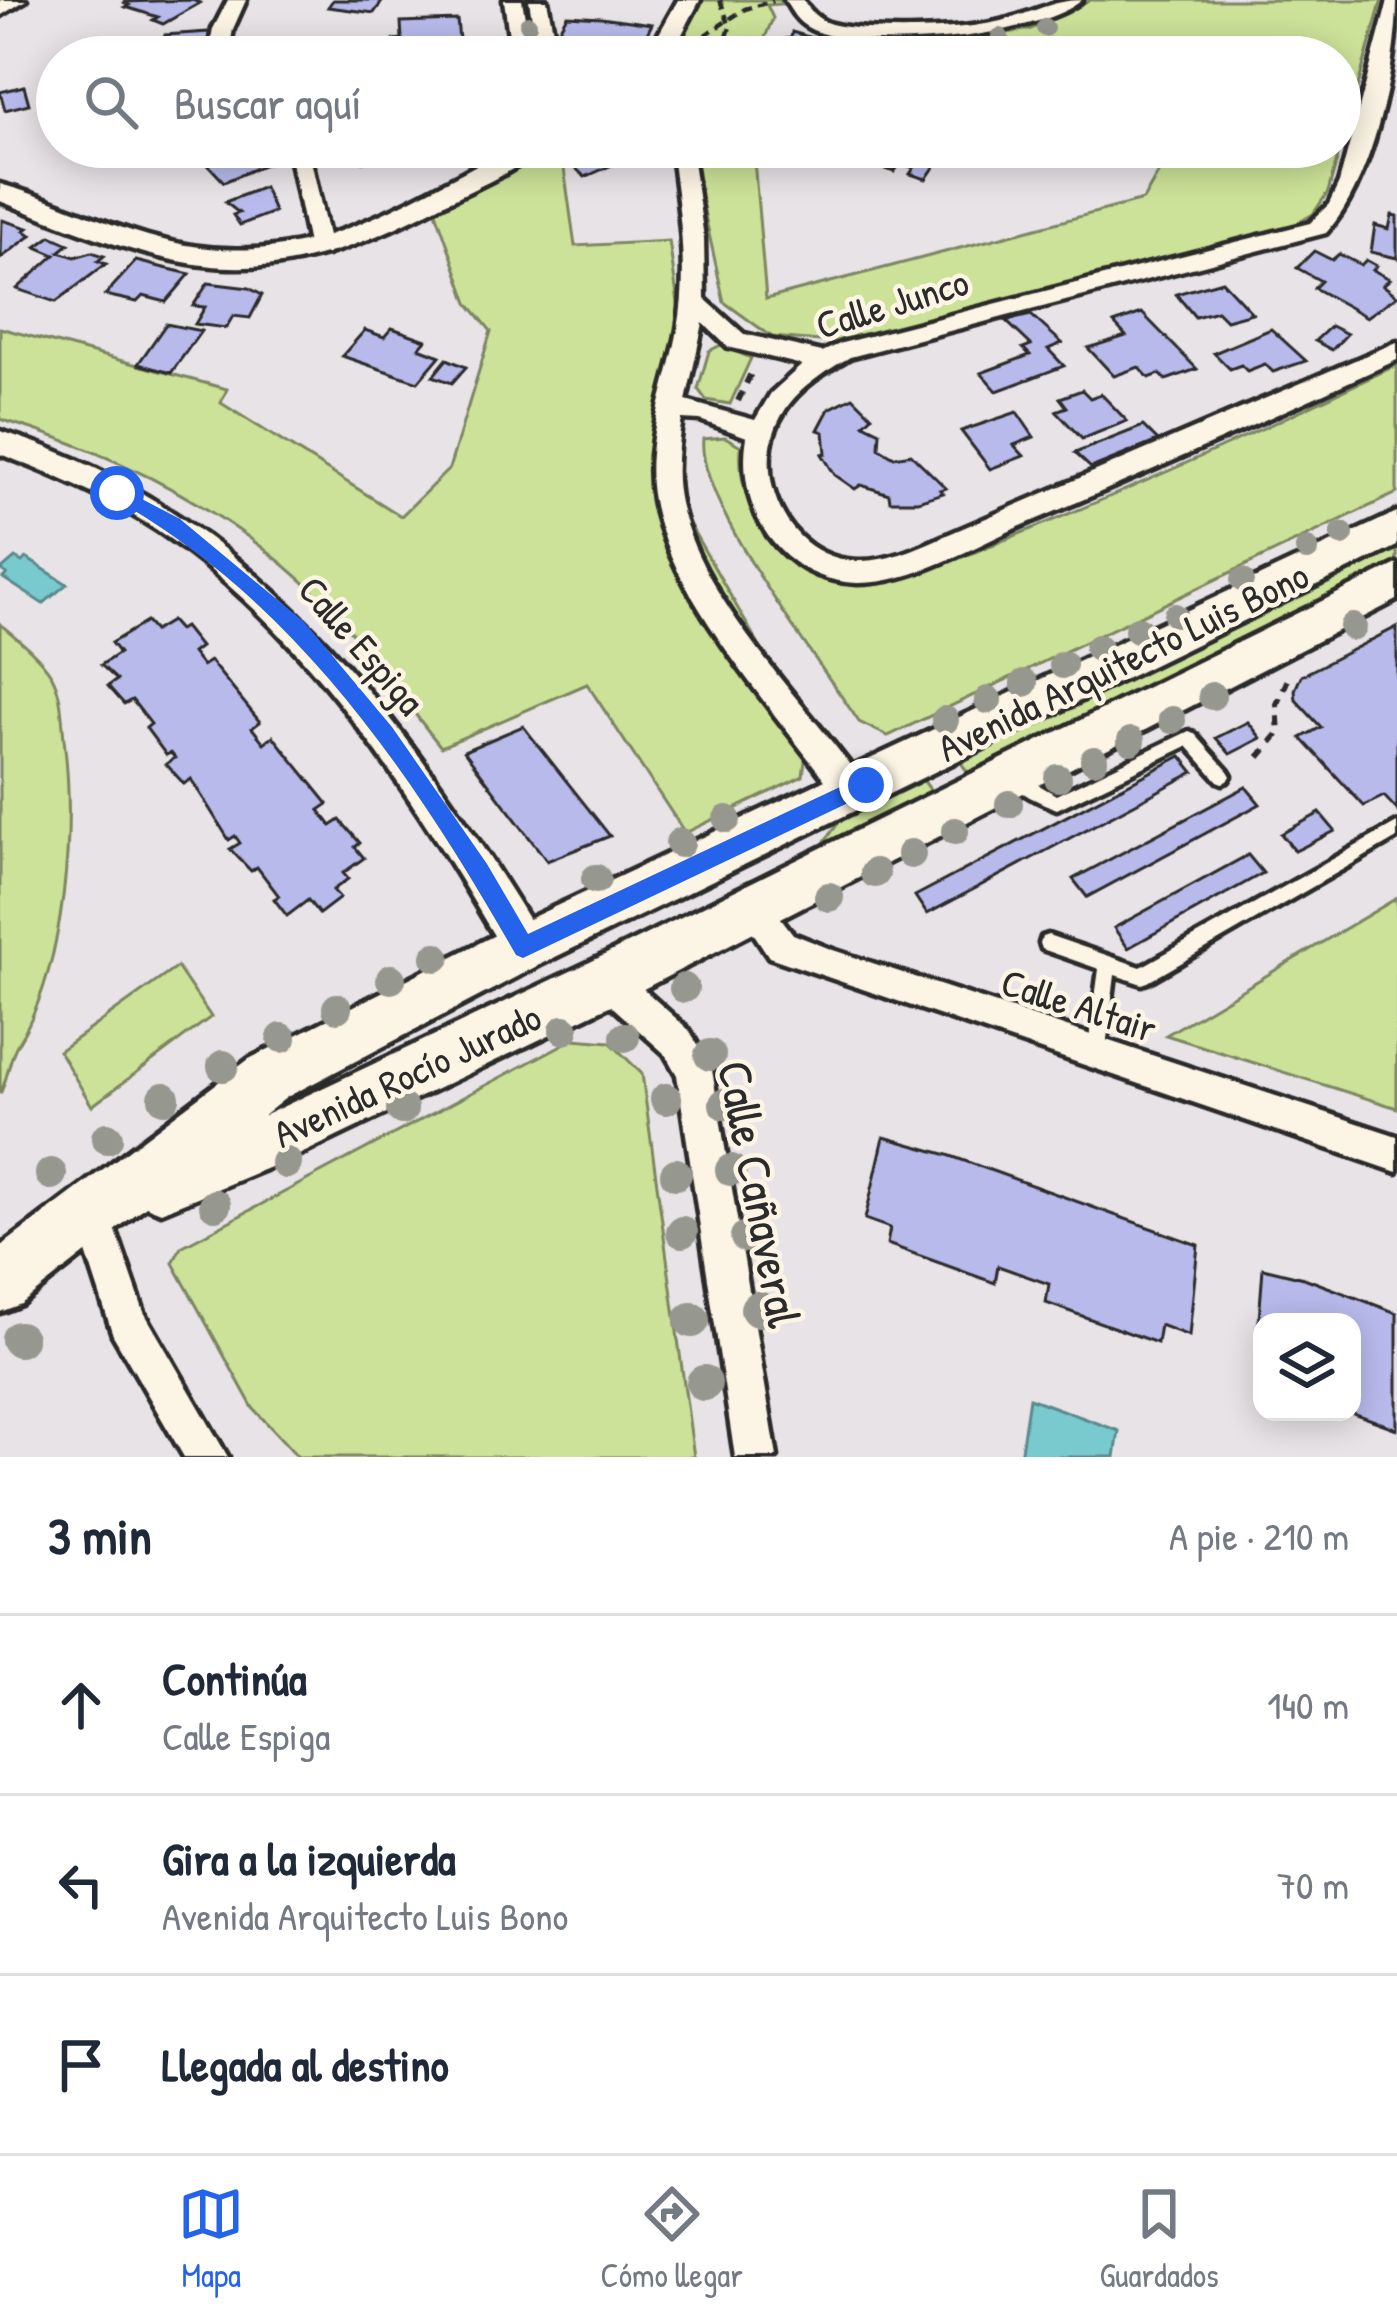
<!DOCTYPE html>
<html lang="es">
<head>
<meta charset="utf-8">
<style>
	:root { --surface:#fff; --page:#f6f6f7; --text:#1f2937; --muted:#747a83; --line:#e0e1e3; --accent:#2563eb }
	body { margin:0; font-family:"Patrick Hand",sans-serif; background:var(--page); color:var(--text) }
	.controls { position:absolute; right:36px; bottom:36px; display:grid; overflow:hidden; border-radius:24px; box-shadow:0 6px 30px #0003 }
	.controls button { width:108px; height:108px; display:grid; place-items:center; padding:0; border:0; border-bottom:3px solid var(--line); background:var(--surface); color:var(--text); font:60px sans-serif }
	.stop { position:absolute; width:36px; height:36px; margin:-27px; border:9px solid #2563eb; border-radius:50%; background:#fff }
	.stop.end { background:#2563eb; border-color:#fff; box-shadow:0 3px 12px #0008 }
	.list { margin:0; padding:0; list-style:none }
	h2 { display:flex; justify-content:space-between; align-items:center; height:156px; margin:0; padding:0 48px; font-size:51px }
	h2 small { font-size:39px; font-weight:400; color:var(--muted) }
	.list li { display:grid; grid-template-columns:78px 1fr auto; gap:36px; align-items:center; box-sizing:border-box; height:180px; padding:0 48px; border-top:3px solid var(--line) }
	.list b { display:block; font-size:45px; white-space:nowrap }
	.list p { margin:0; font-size:39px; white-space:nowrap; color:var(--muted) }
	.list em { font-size:39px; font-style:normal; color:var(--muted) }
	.icon { flex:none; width:66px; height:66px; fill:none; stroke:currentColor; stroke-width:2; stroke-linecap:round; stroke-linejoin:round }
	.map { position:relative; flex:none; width:1397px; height:1457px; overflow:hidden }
	.search { position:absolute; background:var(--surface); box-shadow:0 6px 30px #0003; left:36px; right:36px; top:36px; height:132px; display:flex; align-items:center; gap:30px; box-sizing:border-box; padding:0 42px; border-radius:66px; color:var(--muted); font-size:45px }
	.sheet { height:696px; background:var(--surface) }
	nav { display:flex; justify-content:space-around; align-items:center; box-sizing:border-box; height:168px; border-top:3px solid var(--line); background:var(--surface); font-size:33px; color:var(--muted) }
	nav a { display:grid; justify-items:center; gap:6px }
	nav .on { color:var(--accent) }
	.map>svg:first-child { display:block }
	.green { fill:#cce298; stroke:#7c8662; stroke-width:3 }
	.water { fill:#79cacf; stroke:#5a8a8d; stroke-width:3 }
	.building { fill:#b8baec; stroke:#2b2b2b; stroke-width:3 }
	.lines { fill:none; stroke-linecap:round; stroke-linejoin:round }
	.service-casing { stroke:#2b2b2b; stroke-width:9 }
	.minor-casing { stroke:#2b2b2b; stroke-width:9 }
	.tertiary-casing { stroke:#2b2b2b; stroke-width:9 }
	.primary-casing { stroke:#2b2b2b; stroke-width:9 }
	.path-far1 { stroke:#2b2b2b; stroke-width:4.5; stroke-dasharray:9 6; stroke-linecap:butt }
	.path { stroke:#2b2b2b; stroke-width:6; stroke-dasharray:10 9; stroke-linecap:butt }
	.service { fill:#fcf5e5; fill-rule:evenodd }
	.minor { fill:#fcf5e5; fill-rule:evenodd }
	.tertiary { fill:#fcf5e5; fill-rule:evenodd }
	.primary { fill:#fcf5e5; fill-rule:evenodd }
	.tree { fill:#96978e }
	.route { fill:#2563eb }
	.labels { text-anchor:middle; stroke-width:9; stroke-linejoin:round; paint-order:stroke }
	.street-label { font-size:39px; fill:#2b2b2b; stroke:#fcf5e5 }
	.near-street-label { font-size:48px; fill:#2b2b2b; stroke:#fcf5e5 }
</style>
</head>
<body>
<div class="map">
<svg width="1397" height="1457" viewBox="0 0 1397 1457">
	<rect width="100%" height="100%" fill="#e8e3e7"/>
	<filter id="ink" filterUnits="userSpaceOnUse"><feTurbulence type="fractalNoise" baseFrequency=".00833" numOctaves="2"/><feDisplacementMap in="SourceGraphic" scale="24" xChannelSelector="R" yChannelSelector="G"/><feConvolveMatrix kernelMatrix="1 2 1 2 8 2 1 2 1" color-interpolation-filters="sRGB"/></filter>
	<g filter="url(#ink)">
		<g class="green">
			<polygon points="703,0 780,0 781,4 767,5 773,18 757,57 679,57 678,45"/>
			<polygon points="1090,0 1382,0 1328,192 1313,214 1293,226 832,342 772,337 724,302 690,147 768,147 754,160 766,299 1143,200 1173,147 1340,147 1340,57 1014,57 987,36 1031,29"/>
			<path d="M 561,147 L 575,246 L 669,241 L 679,310 L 657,468 L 809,732 L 803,776 L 685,833 L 587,684 L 441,747 C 401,698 364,642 319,597 C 230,509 118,454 0,419 L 0,328 L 227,389 L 221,403 L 401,516 L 449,469 L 491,331 L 468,303 L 435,209 Z"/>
			<polygon points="721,345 751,358 730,404 706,400 698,389 709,351"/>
			<path d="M 1397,365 L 1397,493 L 888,736 L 859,722 C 819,661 696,504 703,439 L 725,437 L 741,446 C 736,517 785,587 863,583 C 920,580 977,550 1029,530 C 1154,480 1275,423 1397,365 Z"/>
			<polygon points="1397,543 1397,564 970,775 958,759"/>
			<path d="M 0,624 C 17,638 41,657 52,676 C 62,694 62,719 64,739 C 75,828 66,966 18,1043 C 9,1057 8,1079 0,1094 Z"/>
			<polygon points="920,776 932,792 820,848 844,815"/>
			<polygon points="1397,898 1397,1108 1166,1035"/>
			<polygon points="177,967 211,1017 92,1106 59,1051"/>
			<polygon points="573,1039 610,1042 642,1074 694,1457 298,1457 253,1408 173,1263 181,1247"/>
		</g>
		<g class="water">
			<polygon points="15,558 22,562 26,558 67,584 43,604 3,578 7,574 1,570"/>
			<polygon points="1029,1398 1119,1431 1115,1457 1020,1457"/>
		</g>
		<g class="building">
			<polygon points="192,0 200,3 163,24 153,20 158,17 125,7 129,5 123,2"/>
			<polygon points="333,0 380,0 382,2 374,13 328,7"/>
			<polygon points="567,15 601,17 652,24 635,57 613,57 603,56 607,44 557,33"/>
			<polygon points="457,20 459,40 394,46 394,40 402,39 401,22"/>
			<polygon points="210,32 206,45 163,43 165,35"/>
			<polygon points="792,32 812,38 817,51 836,57 785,57 790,54 785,39 791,38"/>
			<polygon points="507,41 508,51 456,55 455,45"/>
			<polygon points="24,86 29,104 5,110 0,92"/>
			<polygon points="206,147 220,147 227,154 252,147 268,163 224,182 195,151"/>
			<polygon points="343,147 417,147 418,156 363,161 363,155 343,156"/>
			<polygon points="583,147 608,147 603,149 606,152 615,147 648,149 585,177 568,161 580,155 575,151"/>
			<polygon points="846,147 948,147 926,179 910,174 914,168 901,163 894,172 840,154"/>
			<polygon points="264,187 274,212 240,225 233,215 239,213 225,202"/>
			<polygon points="1392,215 1397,216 1397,258 1371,252 1375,225 1389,229"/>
			<polygon points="2,220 28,228 24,231 32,235 1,258"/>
			<polygon points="51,236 69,244 59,252 75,257 92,252 104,256 98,261 106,264 56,302 17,289 55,255 36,247"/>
			<polygon points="1314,251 1332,260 1339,254 1361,265 1366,260 1377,266 1373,270 1390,279 1383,285 1397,296 1367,317 1314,288 1321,281 1297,268"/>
			<polygon points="136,261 160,267 190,274 166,302 143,296 137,302 105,295"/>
			<polygon points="1222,281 1252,313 1226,320 1217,311 1195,317 1176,294"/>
			<polygon points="208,283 249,288 262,295 250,318 233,316 226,328 195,324 205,307 193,306"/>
			<polygon points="1142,313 1197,369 1166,380 1160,374 1149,378 1139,367 1114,376 1088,348 1126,336 1114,323"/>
			<polygon points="1031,315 1062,343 1048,349 1064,366 997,391 981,373 1030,355 1023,348 1031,345 1006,321"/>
			<polygon points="166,324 201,331 171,373 138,364"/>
			<polygon points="1331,326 1347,334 1332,350 1315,341"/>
			<polygon points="392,328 426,340 419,348 440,356 418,382 342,356 365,330 384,337"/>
			<polygon points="1271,329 1306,361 1273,372 1265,364 1247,371 1241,365 1230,369 1214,353"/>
			<polygon points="447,359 466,367 452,383 433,376"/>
			<polygon points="1082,390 1090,398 1101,394 1127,421 1082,439 1056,411 1067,407 1060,398"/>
			<polygon points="853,397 872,416 864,424 880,432 879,448 894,457 911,454 946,488 940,490 943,493 918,501 890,501 889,494 861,485 855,489 835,475 822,454 826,453 824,432 818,430 829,409"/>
			<polygon points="1017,412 1034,437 1014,445 1024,456 990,469 961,431"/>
			<polygon points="1143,426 1158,441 1091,468 1075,453"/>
			<polygon points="171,621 179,630 184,627 200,647 192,653 202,666 210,661 260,722 252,728 264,743 273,736 328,804 319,810 331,826 340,820 360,843 355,847 364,858 343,873 348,879 333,890 340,898 319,914 308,900 287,916 274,899 279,896 257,867 251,871 230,849 240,843 235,836 229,840 191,779 184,784 166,764 175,758 171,753 166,755 146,728 151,724 132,700 124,704 108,686 117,680 101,665 119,653 111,643 146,622 154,631"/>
			<polygon points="1397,627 1397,810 1384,796 1364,806 1301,738 1321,727 1296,700 1295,690 1301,676"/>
			<polygon points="1248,722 1261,738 1230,754 1216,738"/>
			<polygon points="523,726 537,744 610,836 547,861 464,751"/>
			<polygon points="1181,756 1194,772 927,914 915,896"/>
			<polygon points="1246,787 1260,804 1087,897 1073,879"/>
			<polygon points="1320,813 1335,831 1295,851 1281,834"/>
			<polygon points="1248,855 1263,873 1128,948 1114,928"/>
			<polygon points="884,1137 948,1155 1198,1245 1189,1336 1160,1325 1157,1343 1046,1303 1049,1284 998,1266 995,1283 887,1244 890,1228 865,1219"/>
			<polygon points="1263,1268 1304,1278 1397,1313 1397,1429 1350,1412 1352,1322 1262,1322 1262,1362 1256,1360"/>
		</g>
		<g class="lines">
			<defs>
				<g id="service">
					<path d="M 1189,731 L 1194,733 L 1228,771 L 1231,776 L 1228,781 L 1223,783 L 1218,781 L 1187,746 L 1057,809 C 1039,802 1019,794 1007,778 L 1010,773 L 1015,771 L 1056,795 Z"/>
					<polygon points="1397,823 1397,838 1148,982 1142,984 1115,975 1105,1055 1102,1061 1096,1064 1090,1061 1087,1055 1099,969 1042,949 1040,943 1042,937 1048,935 1141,967"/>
				</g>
				<g id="minor">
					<polygon points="228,0 246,0 233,29 228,57 208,57 213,29"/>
					<polygon points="504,0 522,0 532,57 512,57"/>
					<polygon points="529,0 547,0 558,57 538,57"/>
					<path d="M 785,0 L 803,0 C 810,11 818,20 831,24 C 873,34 959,31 1001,21 C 1030,14 1052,0 1082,0 C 1039,37 859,56 809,28 C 797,22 791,11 785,0 Z"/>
					<path d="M 1397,0 C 1397,67 1372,184 1326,233 L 850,357 C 826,371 800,387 785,410 C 746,469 785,561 860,561 C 891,561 922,546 949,534 L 1397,342 L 1397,360 C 1272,417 1147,473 1021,526 C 972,547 912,584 857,583 C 779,580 735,509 747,437 L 700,420 L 682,419 C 677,447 674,476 680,503 C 702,602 804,701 863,782 L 867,792 L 863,802 L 852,806 L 841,802 C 782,719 671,600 653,500 C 642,442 668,386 678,329 C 689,269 679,207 671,147 L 691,147 L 704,238 L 705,299 L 744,334 L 822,352 L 842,343 L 1310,223 L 1329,204 L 1339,183 L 1388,1 ZM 703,323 L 728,347 L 802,365 L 771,393 L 755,420 L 686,401 Z"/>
					<polygon points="288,147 308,147 331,249 328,254 312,254 309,249"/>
					<polygon points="753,892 765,897 793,934 833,950 1397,1136 1397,1172 769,957 737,908 741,897"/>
					<polygon points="608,963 620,968 689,1030 712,1070 777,1457 735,1457 677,1075 665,1054 596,992 591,980 596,968"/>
					<polygon points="93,1196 106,1202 144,1312 228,1457 184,1457 113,1335 74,1215 80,1202"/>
				</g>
				<g id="tertiary">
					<polygon points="0,0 26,0 0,16"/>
					<polygon points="678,0 700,0 670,57 646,57"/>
					<path d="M 511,147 L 543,147 C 522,169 468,191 439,206 C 257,302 182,273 0,201 L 0,184 C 50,197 98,222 148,236 C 296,279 384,212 511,147 Z"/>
					<path d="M 0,431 C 253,508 405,718 537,933 L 543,947 L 537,961 L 523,966 L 509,961 C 416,802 313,635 157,530 C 108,498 55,475 0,454 Z"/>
				</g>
				<polygon id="primary" points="1397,512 1397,546 541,964 287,1097 263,1116 590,962 1397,564 1397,600 626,998 299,1155 161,1212 146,1206 21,1304 0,1312 0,1247 249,1059 505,930"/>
			</defs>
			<use href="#service" class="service-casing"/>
			<use href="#minor" class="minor-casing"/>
			<use href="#tertiary" class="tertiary-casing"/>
			<use href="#primary" class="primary-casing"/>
			<g class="path-far1">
				<polyline points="720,0 730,27 721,57"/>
				<polyline points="705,35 745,9 773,1"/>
			</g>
			<g class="path">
				<polyline points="738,401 753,369"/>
				<polyline points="1259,757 1279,733 1277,704 1288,679"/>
			</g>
			<use href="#service" class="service"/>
			<use href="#minor" class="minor"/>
			<use href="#tertiary" class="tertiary"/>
			<use href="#primary" class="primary"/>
		</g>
		<g class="tree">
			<circle cx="528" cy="24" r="9"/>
			<circle cx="1045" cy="28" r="9"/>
			<circle cx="1000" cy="37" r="9"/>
			<circle cx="1342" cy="534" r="12"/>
			<circle cx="1307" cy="549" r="12"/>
			<circle cx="1242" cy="580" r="12"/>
			<circle cx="1175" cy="615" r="12"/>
			<circle cx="1353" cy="627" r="14"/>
			<circle cx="1138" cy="630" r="14"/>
			<circle cx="1098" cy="648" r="14"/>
			<circle cx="1063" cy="665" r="14"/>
			<circle cx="1024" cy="683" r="14"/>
			<circle cx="1212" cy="696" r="14"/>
			<circle cx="988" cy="700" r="14"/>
			<circle cx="945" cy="720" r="14"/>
			<circle cx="1172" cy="720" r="14"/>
			<circle cx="1131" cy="741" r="14"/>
			<circle cx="1094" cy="760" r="14"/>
			<circle cx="1058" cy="778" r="14"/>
			<circle cx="1009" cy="804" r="14"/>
			<circle cx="727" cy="819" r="14"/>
			<circle cx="955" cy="831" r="14"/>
			<circle cx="680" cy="843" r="15"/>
			<circle cx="911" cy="854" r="15"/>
			<circle cx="875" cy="873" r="15"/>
			<circle cx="596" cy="879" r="15"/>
			<circle cx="829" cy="897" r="15"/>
			<circle cx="436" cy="957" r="15"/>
			<circle cx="391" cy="979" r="15"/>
			<circle cx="684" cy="988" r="15"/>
			<circle cx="337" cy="1008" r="15"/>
			<circle cx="564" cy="1030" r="15"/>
			<circle cx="625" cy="1037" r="15"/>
			<circle cx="282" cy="1038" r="15"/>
			<circle cx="710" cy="1055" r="16"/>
			<circle cx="223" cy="1066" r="16"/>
			<circle cx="164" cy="1098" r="16"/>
			<circle cx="666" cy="1099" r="16"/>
			<circle cx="725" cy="1104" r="16"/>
			<circle cx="402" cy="1109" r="16"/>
			<circle cx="107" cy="1138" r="16"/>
			<circle cx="286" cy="1163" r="16"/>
			<circle cx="731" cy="1170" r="16"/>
			<circle cx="51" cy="1174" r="16"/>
			<circle cx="676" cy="1174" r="16"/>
			<circle cx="215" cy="1205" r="16"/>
			<circle cx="682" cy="1232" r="16"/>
			<circle cx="746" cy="1237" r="16"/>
			<circle cx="758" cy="1309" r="18"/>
			<circle cx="692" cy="1320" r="18"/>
			<circle cx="19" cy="1339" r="18"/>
			<circle cx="704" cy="1383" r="18"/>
		</g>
	</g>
	<path class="route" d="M 117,486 L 180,519 L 304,622 L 392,727 L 487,864 L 528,934 L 859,778 L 866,776 L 876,785 L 873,791 L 523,958 L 516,955 C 414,776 295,599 111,497 L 109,493 Z"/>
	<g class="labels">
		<g class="street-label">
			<text transform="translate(892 303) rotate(-17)" y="14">Calle Junco</text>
			<text transform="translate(362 645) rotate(49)" y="14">Calle Espiga</text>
			<text transform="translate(1123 661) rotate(-26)" y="14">Avenida Arquitecto Luis Bono</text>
			<text transform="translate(1079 1005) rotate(18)" y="14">Calle Altair</text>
			<text transform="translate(407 1075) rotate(-25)" y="14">Avenida Rocío Jurado</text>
		</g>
		<g class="near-street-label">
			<text transform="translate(760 1194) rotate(79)" y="17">Calle Cañaveral</text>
		</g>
	</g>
</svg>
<div class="controls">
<button><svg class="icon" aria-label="layers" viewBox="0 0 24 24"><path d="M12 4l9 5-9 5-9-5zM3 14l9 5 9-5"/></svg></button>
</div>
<div class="stop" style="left:117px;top:493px"></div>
<div class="stop end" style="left:866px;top:785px"></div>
<div class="search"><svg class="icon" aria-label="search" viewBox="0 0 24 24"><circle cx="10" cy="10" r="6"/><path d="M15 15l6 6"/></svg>Buscar aquí</div>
</div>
<section class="sheet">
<h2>3 min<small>A pie · 210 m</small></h2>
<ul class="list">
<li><svg class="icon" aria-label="ahead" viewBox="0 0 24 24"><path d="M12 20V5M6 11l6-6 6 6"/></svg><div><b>Continúa</b><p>Calle Espiga</p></div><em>140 m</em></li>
<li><svg class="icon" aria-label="left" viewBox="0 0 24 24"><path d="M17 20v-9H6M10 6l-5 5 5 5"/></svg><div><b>Gira a la izquierda</b><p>Avenida Arquitecto Luis Bono</p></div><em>70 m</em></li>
<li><svg class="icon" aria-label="arrive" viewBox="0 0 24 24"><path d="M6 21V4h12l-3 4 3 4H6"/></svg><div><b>Llegada al destino</b></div></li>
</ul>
</section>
<nav>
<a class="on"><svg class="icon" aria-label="map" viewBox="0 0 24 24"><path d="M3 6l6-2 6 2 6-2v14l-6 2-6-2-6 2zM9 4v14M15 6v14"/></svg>Mapa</a>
<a><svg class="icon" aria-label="directions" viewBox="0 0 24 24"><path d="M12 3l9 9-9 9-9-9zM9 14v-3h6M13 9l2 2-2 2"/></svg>Cómo llegar</a>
<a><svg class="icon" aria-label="saved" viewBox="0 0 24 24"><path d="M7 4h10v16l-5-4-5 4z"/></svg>Guardados</a>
</nav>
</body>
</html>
